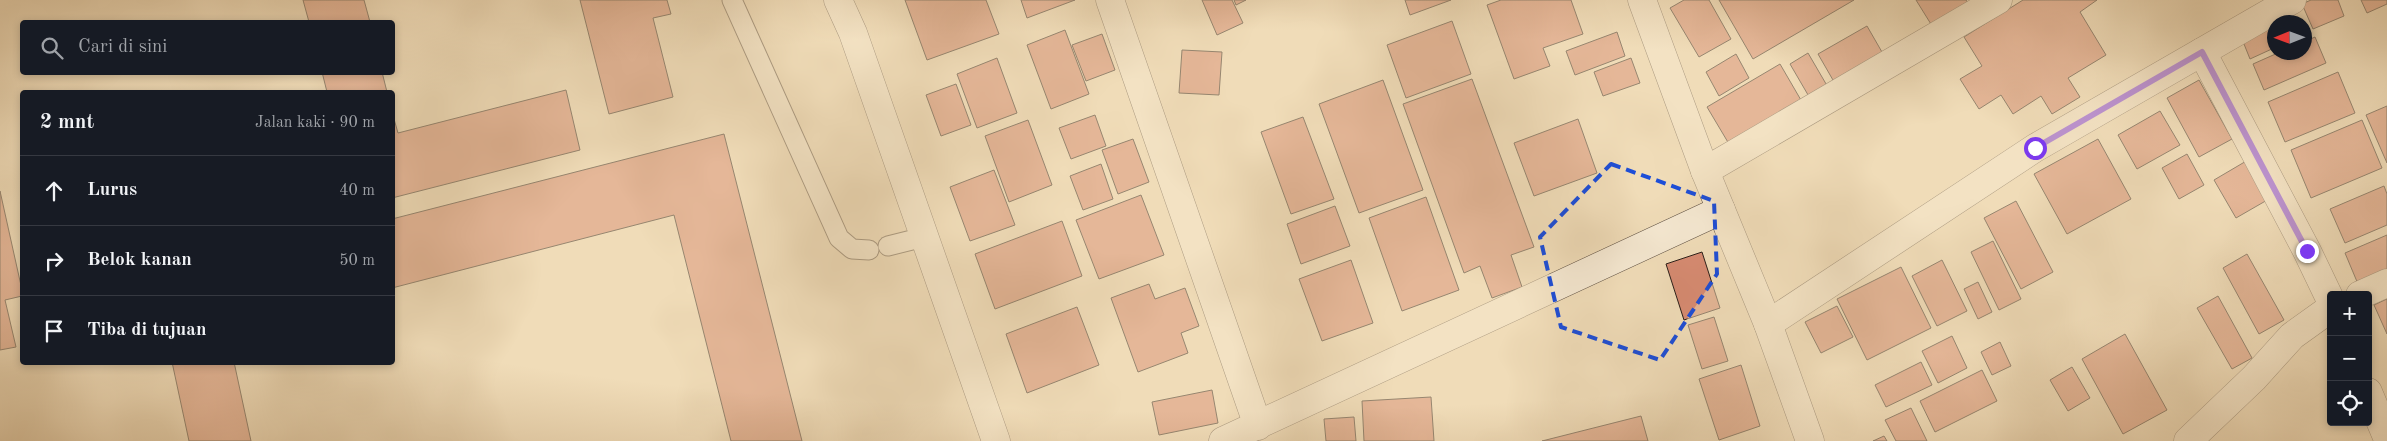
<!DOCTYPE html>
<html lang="id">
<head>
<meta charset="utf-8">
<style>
	:root { --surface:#171b24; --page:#242831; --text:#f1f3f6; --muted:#9ea1a6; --line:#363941 }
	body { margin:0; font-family:"Old Standard TT",serif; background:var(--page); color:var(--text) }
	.controls { position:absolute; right:15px; bottom:15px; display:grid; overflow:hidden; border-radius:5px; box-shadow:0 2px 8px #0003 }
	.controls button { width:45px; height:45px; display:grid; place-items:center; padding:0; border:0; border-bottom:1px solid var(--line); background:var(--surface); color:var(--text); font:25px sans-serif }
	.compass { position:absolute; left:2267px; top:15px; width:45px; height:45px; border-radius:50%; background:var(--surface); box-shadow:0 2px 8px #0003; rotate:269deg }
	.stop { position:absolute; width:15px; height:15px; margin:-11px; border:4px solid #7c3aed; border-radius:50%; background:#fff }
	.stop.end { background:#7c3aed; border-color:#fff; box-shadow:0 1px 5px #0008 }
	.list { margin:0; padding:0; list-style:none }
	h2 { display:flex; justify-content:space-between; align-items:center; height:65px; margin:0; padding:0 20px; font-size:21px }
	h2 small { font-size:16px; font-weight:400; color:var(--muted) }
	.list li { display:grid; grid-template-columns:32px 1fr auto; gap:15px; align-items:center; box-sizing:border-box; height:70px; padding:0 20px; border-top:1px solid var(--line) }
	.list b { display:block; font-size:19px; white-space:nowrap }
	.list em { font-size:16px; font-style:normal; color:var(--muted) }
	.icon { flex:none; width:28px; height:28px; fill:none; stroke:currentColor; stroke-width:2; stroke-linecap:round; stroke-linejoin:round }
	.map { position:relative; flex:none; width:2387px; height:441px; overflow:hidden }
	.search { position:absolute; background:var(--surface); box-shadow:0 2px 8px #0003; left:20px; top:20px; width:375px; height:55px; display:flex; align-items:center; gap:12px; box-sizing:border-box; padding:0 18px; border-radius:5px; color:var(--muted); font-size:19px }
	.panel { position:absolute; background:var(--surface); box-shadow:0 2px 8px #0003; left:20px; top:90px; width:375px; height:275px; border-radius:5px }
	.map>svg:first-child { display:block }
	.building { fill:#d78b72; stroke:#2a1e19 }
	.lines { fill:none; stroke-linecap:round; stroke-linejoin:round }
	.lane-casing { stroke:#5c4e41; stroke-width:21 }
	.street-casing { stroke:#5c4e41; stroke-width:29 }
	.lane { stroke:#f5e8d1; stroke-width:19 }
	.street { stroke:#f5e8d1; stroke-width:28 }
	.route { stroke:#7c3aed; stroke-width:6 }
	.marked { fill:none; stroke:#1d4ed8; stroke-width:4; stroke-dasharray:10 6; stroke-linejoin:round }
</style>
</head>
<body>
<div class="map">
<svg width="2387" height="441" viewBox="0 0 2387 441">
	<rect width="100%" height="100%" fill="#f0dcb8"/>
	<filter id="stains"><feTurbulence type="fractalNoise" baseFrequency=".004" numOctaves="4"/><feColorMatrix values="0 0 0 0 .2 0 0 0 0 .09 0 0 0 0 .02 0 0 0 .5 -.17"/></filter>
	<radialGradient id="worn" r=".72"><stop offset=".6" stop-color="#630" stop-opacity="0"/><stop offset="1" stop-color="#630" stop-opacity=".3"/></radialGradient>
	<g class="building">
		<polygon points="303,0 364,0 370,22 309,22"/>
		<polygon points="580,0 667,0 671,14 653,18 673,97 609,114"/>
		<polygon points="905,0 986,0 999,34 927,60"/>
		<polygon points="1021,0 1075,0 1027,18"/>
		<polygon points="1202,0 1232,0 1243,23 1217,35"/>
		<polygon points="1234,0 1246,0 1236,5"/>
		<polygon points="1405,0 1451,0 1410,15"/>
		<polygon points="1501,0 1571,0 1583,34 1543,48 1550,66 1514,79 1487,5"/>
		<polygon points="1684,0 1709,0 1731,39 1699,57 1670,8"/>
		<polygon points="1719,0 1854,0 1753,59"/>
		<polygon points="1916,0 1966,0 1971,7 1934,29"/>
		<polygon points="2023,0 2097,0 2080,12 2106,55 2068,78 2080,97 2052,114 2041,96 2013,114 2001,95 1979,109 1960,79 1982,66 1964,37"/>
		<polygon points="2311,0 2338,0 2344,16 2313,29 2302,4"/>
		<polygon points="2361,0 2387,0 2387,4 2367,13"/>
		<polygon points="2280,17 2283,22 2274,22 2274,48 2250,59 2240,34"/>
		<polygon points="1452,21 1471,74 1406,98 1387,45"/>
		<polygon points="1867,26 1886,59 1837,87 1818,54"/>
		<polygon points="1065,30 1089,94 1051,109 1027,45"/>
		<polygon points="1617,32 1625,56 1575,75 1566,51"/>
		<polygon points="1102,34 1115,70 1086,81 1072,45"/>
		<polygon points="2315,37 2326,63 2264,90 2253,64 2280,52 2304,52 2304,42"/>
		<polygon points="1182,50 1222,52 1219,95 1179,93"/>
		<polygon points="1808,53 1829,89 1811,100 1790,64"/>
		<polygon points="1736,54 1749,78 1719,96 1706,72"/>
		<polygon points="997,58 1017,113 977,128 957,74"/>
		<polygon points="1631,58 1640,83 1603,96 1594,72"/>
		<polygon points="1780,64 1805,107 1732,149 1707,107"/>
		<polygon points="322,72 382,72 387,92 327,92"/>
		<polygon points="2338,72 2355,113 2285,142 2268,102"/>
		<polygon points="1472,79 1534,247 1511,255 1522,287 1492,298 1480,266 1464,273 1403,104"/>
		<polygon points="1383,80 1423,190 1359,213 1319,104"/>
		<polygon points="2199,80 2232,139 2199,157 2167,98"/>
		<polygon points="956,84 971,125 941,136 926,95"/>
		<polygon points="566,90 580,150 392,198 392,112 398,133"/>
		<polygon points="2387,106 2387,163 2366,115"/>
		<polygon points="2160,111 2180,145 2137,169 2118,135"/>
		<polygon points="1095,115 1106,146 1071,159 1059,128"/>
		<polygon points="1303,117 1334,199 1291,214 1261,132"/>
		<polygon points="1578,119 1597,173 1534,196 1514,143"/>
		<polygon points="1028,120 1052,185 1009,202 985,136"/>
		<polygon points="2362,120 2382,168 2311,198 2291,150"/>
		<polygon points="724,134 802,441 731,441 674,215 392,288 392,219"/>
		<polygon points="1133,139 1149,182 1118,194 1102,150"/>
		<polygon points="2098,139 2131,199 2067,234 2034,174"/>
		<polygon points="2187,154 2204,185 2179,199 2162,168"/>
		<polygon points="2248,160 2269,199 2236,218 2214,180"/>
		<polygon points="1101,164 1113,199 1083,210 1070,176"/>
		<polygon points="994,170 1015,225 970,241 950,187"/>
		<polygon points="2384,186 2387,194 2387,225 2345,243 2330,209"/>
		<polygon points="0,191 22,290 22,296 5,300 16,347 0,350"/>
		<polygon points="1141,195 1164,255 1099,279 1076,220"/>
		<polygon points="1426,197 1459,290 1402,311 1369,218"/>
		<polygon points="2016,201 2053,272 2021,289 1984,218"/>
		<polygon points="1335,206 1350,246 1301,264 1287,224"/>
		<polygon points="1062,221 1082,276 995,309 975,254"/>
		<polygon points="2387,235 2387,272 2358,284 2345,253"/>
		<polygon points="1993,241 2021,299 1999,310 1971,252"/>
		<polygon points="1702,252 1720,308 1684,320 1666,264"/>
		<polygon points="2247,254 2284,320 2259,334 2223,268"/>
		<polygon points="1351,260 1373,323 1322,341 1299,279"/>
		<polygon points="1942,260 1967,311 1937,326 1912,276"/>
		<polygon points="1901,267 1931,328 1867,360 1837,299"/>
		<polygon points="1978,282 1992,312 1978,319 1964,289"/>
		<polygon points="1149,284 1155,299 1185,288 1199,326 1181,333 1188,353 1138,372 1111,298"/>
		<polygon points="2218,296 2252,358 2232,369 2197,308"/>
		<polygon points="2387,299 2387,334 2374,305"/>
		<polygon points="1837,306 1853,337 1821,353 1805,322"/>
		<polygon points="1077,307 1099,365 1027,393 1006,334"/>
		<polygon points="1714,317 1728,361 1702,369 1688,325"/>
		<polygon points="2125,334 2167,410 2123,434 2082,359"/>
		<polygon points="1952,336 1967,368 1938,383 1922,351"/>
		<polygon points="2000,342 2011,366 1992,375 1981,352"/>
		<polygon points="172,362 234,362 251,441 189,441"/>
		<polygon points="1921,362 1932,385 1886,407 1875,385"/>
		<polygon points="1741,365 1760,426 1719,440 1699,379"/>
		<polygon points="2072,367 2090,398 2068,411 2050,380"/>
		<polygon points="1982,370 1997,401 1935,432 1920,401"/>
		<polygon points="1212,390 1218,423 1159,435 1152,402"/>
		<polygon points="1431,397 1434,441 1364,441 1362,401"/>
		<polygon points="1911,408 1927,441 1896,441 1885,420"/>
		<polygon points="1641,416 1648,441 1542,441"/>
		<polygon points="1354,417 1356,441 1326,441 1324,419"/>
		<polygon points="1884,436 1887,441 1873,441"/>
	</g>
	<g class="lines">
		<defs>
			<g id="lane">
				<polyline points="732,0 839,238 852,249 869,250"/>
				<polyline points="888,246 924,237"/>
			</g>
			<g id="street">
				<polyline points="838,0 853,33 996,441"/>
				<polyline points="1110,0 1258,426"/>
				<polyline points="1642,0 1705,171 1768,324 1810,441"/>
				<polyline points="2202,52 2307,251 2331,301"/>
				<polyline points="1705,171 1998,0"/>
				<polyline points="2360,295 2387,283"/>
				<polyline points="1768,324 2035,148 2292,0"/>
				<polyline points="2368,392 2387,437"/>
				<polyline points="1223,441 1721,210"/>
				<polyline points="2188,441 2254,378 2292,336 2331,308"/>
			</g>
		</defs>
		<use href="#lane" class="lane-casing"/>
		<use href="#street" class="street-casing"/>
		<use href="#lane" class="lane"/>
		<use href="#street" class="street"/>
	</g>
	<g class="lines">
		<polyline class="route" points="2035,148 2202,52 2307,251"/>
	</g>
	<path d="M0 0H2387V441H0ZM 1611,164 L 1714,201 L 1717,274 L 1660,360 L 1561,327 L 1540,237 Z" fill="#f0dcb8" fill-opacity=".55" fill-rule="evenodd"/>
	<path class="marked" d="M 1611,164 L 1714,201 L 1717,274 L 1660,360 L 1561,327 L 1540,237 Z"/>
	<rect width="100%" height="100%" filter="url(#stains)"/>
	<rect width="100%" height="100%" fill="url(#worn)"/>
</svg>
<div class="controls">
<button>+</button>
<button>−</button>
<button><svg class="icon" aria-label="locate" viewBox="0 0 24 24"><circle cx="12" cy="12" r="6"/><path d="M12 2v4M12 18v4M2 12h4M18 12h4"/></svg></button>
</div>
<svg class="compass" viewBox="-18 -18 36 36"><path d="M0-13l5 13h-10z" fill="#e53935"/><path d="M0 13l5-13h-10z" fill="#9ea1a6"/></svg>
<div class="stop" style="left:2035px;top:148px"></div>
<div class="stop end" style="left:2307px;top:251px"></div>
<div class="search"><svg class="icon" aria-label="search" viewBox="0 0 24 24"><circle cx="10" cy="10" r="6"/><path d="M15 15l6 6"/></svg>Cari di sini</div>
<section class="panel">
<h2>2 mnt<small>Jalan kaki · 90 m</small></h2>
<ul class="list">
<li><svg class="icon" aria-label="ahead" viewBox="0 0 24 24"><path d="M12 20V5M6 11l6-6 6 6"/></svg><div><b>Lurus</b></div><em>40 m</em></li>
<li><svg class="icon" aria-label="right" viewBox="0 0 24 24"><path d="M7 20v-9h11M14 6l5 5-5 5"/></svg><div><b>Belok kanan</b></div><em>50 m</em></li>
<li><svg class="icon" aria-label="arrive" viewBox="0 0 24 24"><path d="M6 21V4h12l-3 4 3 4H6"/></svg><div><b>Tiba di tujuan</b></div></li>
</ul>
</section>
</div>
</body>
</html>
